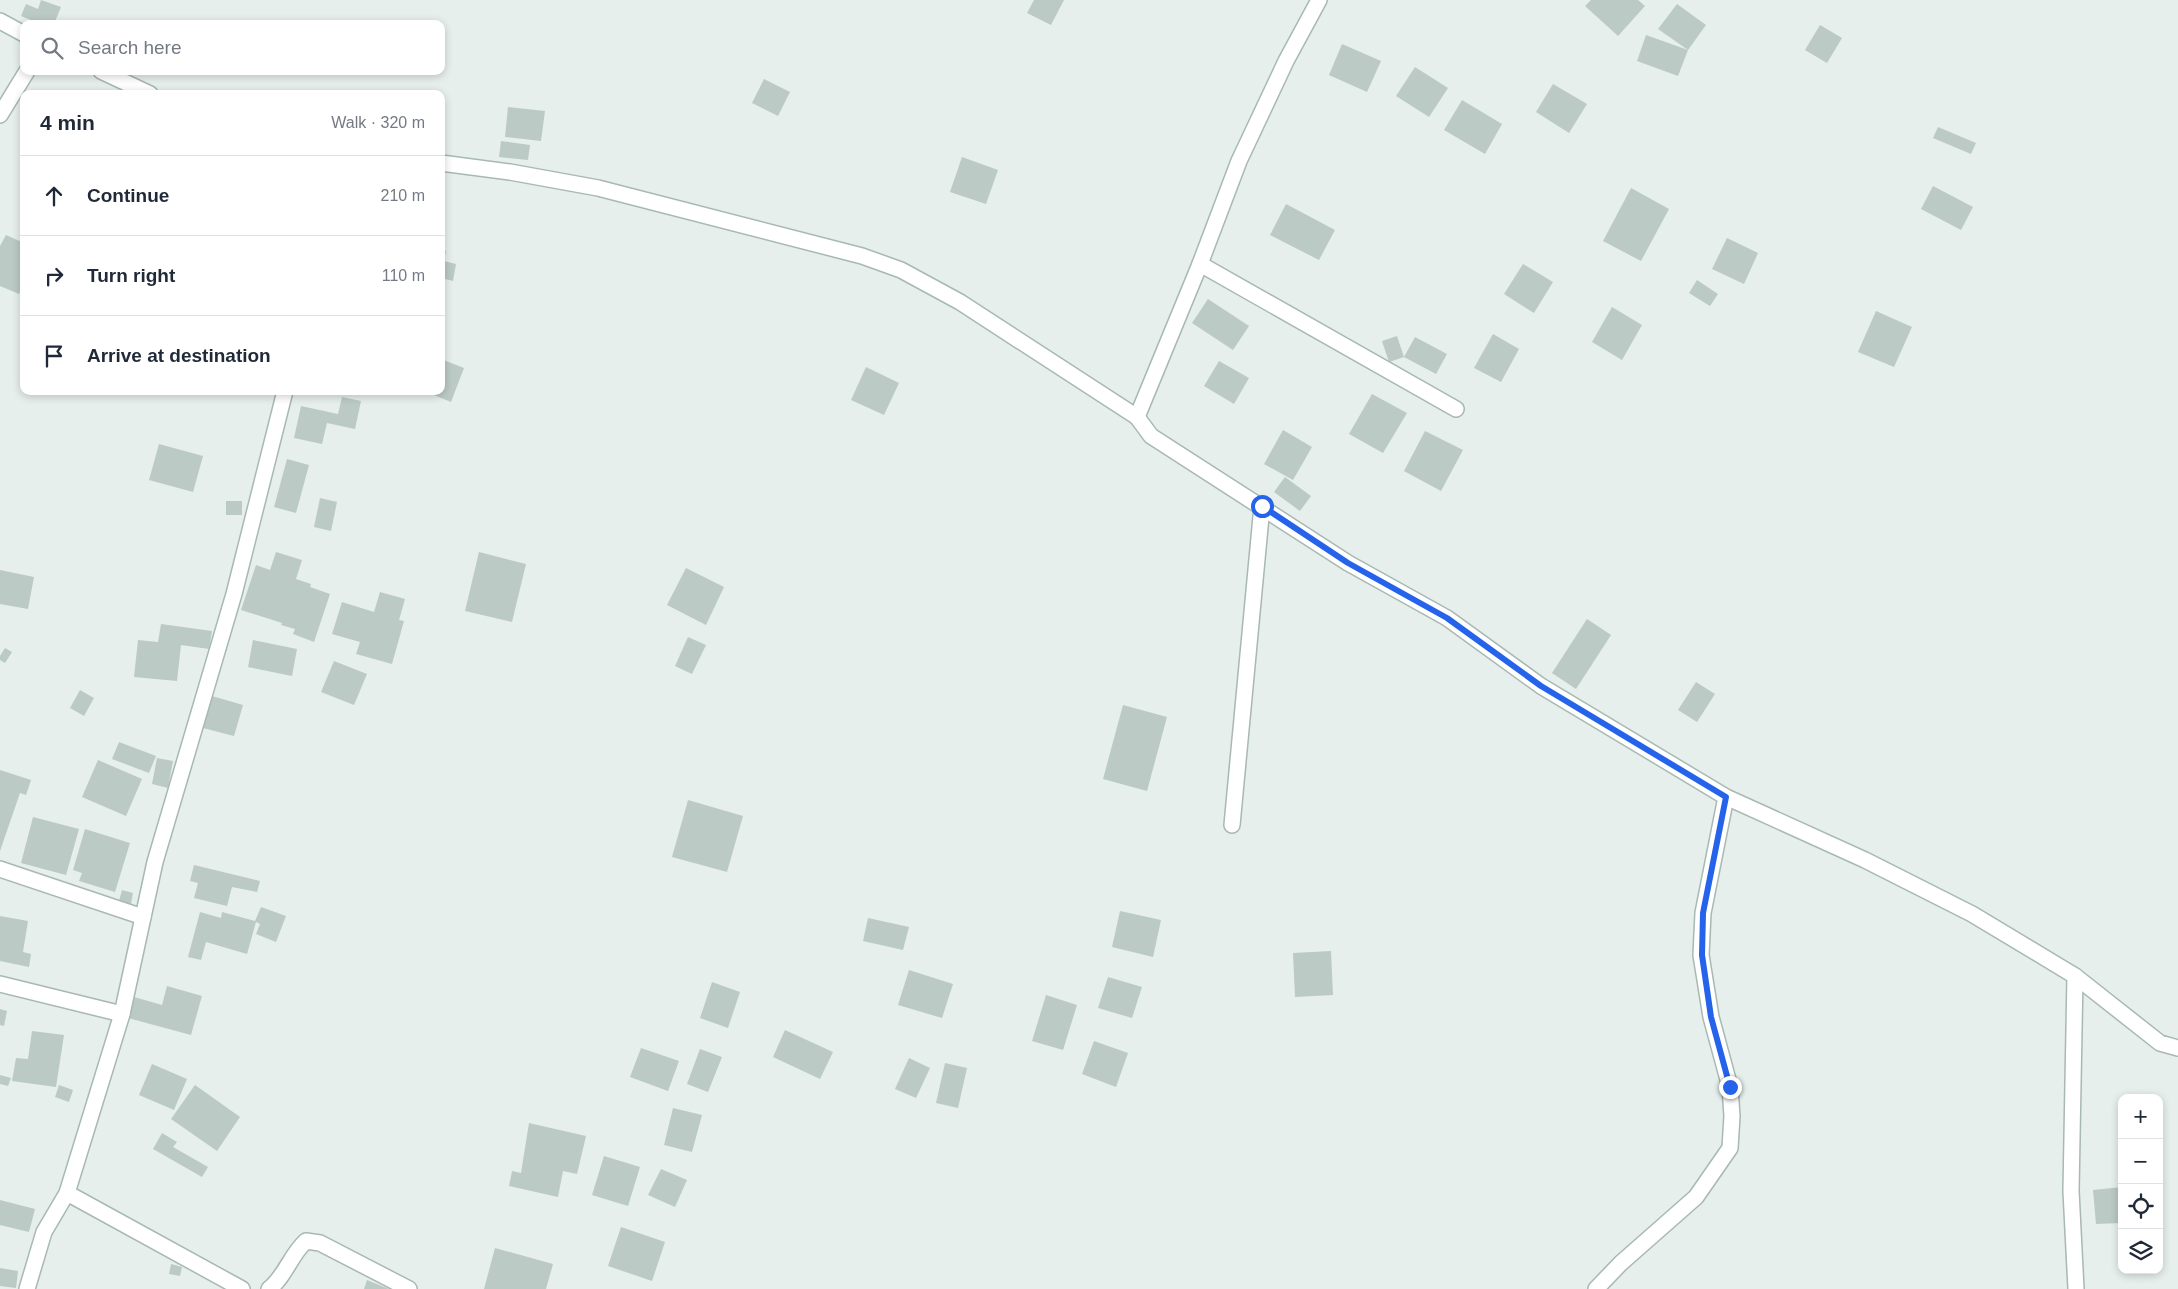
<!DOCTYPE html>
<html lang="en">
<head>
<meta charset="utf-8">
<style>
	:root { --surface:#fff; --page:#f2f2f3; --text:#1f2937; --muted:#747a83; --line:#e0e1e3 }
	body { margin:0; font-family:Arial,sans-serif; background:var(--page); color:var(--text) }
	.controls { position:absolute; right:15px; bottom:15px; display:grid; overflow:hidden; border-radius:10px; box-shadow:0 2px 8px #0003 }
	.controls button { width:45px; height:45px; display:grid; place-items:center; padding:0; border:0; border-bottom:1px solid var(--line); background:var(--surface); color:var(--text); font:25px sans-serif }
	.stop { position:absolute; width:15px; height:15px; margin:-11px; border:4px solid #2563eb; border-radius:50%; background:#fff }
	.stop.end { background:#2563eb; border-color:#fff; box-shadow:0 1px 5px #0008 }
	.list { margin:0; padding:0; list-style:none }
	h2 { display:flex; justify-content:space-between; align-items:center; height:65px; margin:0; padding:0 20px; font-size:21px }
	h2 small { font-size:16px; font-weight:400; color:var(--muted) }
	.list li { display:grid; grid-template-columns:32px 1fr auto; gap:15px; align-items:center; box-sizing:border-box; height:80px; padding:0 20px; border-top:1px solid var(--line) }
	.list b { display:block; font-size:19px; white-space:nowrap }
	.list em { font-size:16px; font-style:normal; color:var(--muted) }
	.icon { flex:none; width:28px; height:28px; fill:none; stroke:currentColor; stroke-width:2; stroke-linecap:round; stroke-linejoin:round }
	.map { position:relative; flex:none; width:2178px; height:1289px; overflow:hidden }
	.search { position:absolute; background:var(--surface); box-shadow:0 2px 8px #0003; left:20px; top:20px; width:425px; height:55px; display:flex; align-items:center; gap:12px; box-sizing:border-box; padding:0 18px; border-radius:10px; color:var(--muted); font-size:19px }
	.panel { position:absolute; background:var(--surface); box-shadow:0 2px 8px #0003; left:20px; top:90px; width:425px; height:305px; border-radius:10px }
	.map>svg:first-child { display:block }
	.building { fill:#bbcac4 }
	.lines { fill:none; stroke-linecap:round; stroke-linejoin:round }
	.minor-casing { stroke:#a8b8b2; stroke-width:18 }
	.minor { stroke:#fff; stroke-width:15 }
	.route { stroke:#2563eb; stroke-width:6 }
</style>
</head>
<body>
<div class="map">
<svg width="2178" height="1289" viewBox="0 0 2178 1289">
	<rect width="100%" height="100%" fill="#e6efeb"/>
	<g class="building">
		<polygon points="41,0 61,7 54,24 40,24 21,16 26,4 38,9"/>
		<polygon points="1034,0 1064,0 1051,25 1027,13"/>
		<polygon points="1591,0 1638,0 1645,6 1618,36 1585,6"/>
		<polygon points="1677,4 1706,25 1688,50 1658,29"/>
		<polygon points="1820,25 1842,38 1827,63 1805,50"/>
		<polygon points="1646,35 1688,50 1678,76 1637,61"/>
		<polygon points="1342,44 1381,61 1367,92 1329,75"/>
		<polygon points="1415,67 1448,88 1429,117 1396,96"/>
		<polygon points="764,79 790,92 778,116 752,103"/>
		<polygon points="1553,84 1587,104 1569,133 1536,112"/>
		<polygon points="1462,100 1502,124 1485,154 1444,130"/>
		<polygon points="508,107 545,111 541,141 505,137"/>
		<polygon points="1938,127 1976,143 1971,154 1933,138"/>
		<polygon points="501,141 530,145 528,160 499,157"/>
		<polygon points="962,157 998,170 986,204 950,192"/>
		<polygon points="1933,186 1973,207 1961,230 1921,209"/>
		<polygon points="1631,188 1669,209 1641,261 1603,241"/>
		<polygon points="1286,204 1335,230 1319,260 1270,235"/>
		<polygon points="6,235 24,243 24,284 19,294 0,286 0,246"/>
		<polygon points="1727,238 1758,253 1744,284 1712,269"/>
		<polygon points="441,250 446,251 444,261 456,264 453,281 441,278"/>
		<polygon points="1523,264 1553,282 1534,313 1504,294"/>
		<polygon points="1697,280 1718,294 1710,306 1689,293"/>
		<polygon points="1208,299 1249,326 1233,350 1192,323"/>
		<polygon points="1612,307 1642,325 1622,360 1592,342"/>
		<polygon points="1876,311 1912,327 1894,367 1858,352"/>
		<polygon points="1493,334 1519,349 1501,382 1474,368"/>
		<polygon points="1397,336 1404,357 1415,337 1447,354 1436,374 1404,357 1389,362 1382,341"/>
		<polygon points="441,359 464,368 451,402 424,391 441,391"/>
		<polygon points="1219,361 1249,378 1234,404 1204,386"/>
		<polygon points="866,367 899,383 884,415 851,400"/>
		<polygon points="1372,394 1407,413 1383,453 1349,434"/>
		<polygon points="342,397 361,401 355,429 327,423 322,444 294,438 301,406 338,414"/>
		<polygon points="1283,430 1312,447 1293,480 1264,464"/>
		<polygon points="1425,431 1463,450 1441,491 1404,471"/>
		<polygon points="159,444 203,456 193,492 149,480"/>
		<polygon points="287,459 309,465 296,513 274,507"/>
		<polygon points="1285,477 1311,496 1300,511 1274,492"/>
		<polygon points="320,498 337,502 331,531 314,527"/>
		<rect x="226" y="501" width="16" height="14"/>
		<polygon points="276,552 302,560 296,579 311,584 310,587 330,594 314,642 293,634 295,629 281,625 282,623 241,610 256,565 270,570"/>
		<polygon points="479,552 526,564 512,622 465,611"/>
		<polygon points="686,568 724,587 706,625 667,605"/>
		<polygon points="0,570 34,577 28,609 0,604"/>
		<polygon points="380,592 405,599 399,620 404,621 392,664 356,654 360,642 332,634 342,602 374,612"/>
		<polygon points="1587,619 1611,635 1576,689 1552,673"/>
		<polygon points="161,624 212,631 209,649 181,645 177,681 134,677 138,640 158,642"/>
		<polygon points="688,637 706,645 692,674 675,666"/>
		<polygon points="253,640 297,649 292,676 248,667"/>
		<polygon points="5,648 12,652 5,663 0,660 0,656"/>
		<polygon points="334,661 367,674 354,705 321,692"/>
		<polygon points="1696,682 1715,694 1697,722 1678,710"/>
		<polygon points="80,690 94,698 84,716 70,708"/>
		<polygon points="212,696 243,705 234,736 203,728"/>
		<polygon points="1123,705 1167,717 1147,791 1103,779"/>
		<polygon points="119,742 156,756 149,773 112,759"/>
		<polygon points="157,758 173,761 168,788 152,784"/>
		<polygon points="98,760 142,779 126,816 82,797"/>
		<polygon points="0,770 31,780 26,795 20,793 0,851"/>
		<polygon points="688,800 743,816 727,872 672,857"/>
		<polygon points="33,817 79,829 66,875 21,863"/>
		<polygon points="85,829 130,843 115,892 79,881 82,873 73,870"/>
		<polygon points="194,865 260,881 257,892 232,887 227,906 194,898 198,883 190,881"/>
		<polygon points="122,890 133,893 131,904 119,901"/>
		<polygon points="261,907 286,916 276,942 256,934 260,924 256,922 247,954 206,942 201,960 188,957 200,912 221,918 222,912 255,921"/>
		<polygon points="1120,911 1161,920 1153,957 1112,947"/>
		<polygon points="0,916 28,921 23,952 31,954 29,967 0,961"/>
		<polygon points="868,918 909,927 903,950 863,941"/>
		<polygon points="1331,951 1333,995 1295,997 1293,953"/>
		<polygon points="909,970 953,984 942,1018 898,1005"/>
		<polygon points="1108,977 1142,987 1132,1018 1098,1008"/>
		<polygon points="712,982 740,992 728,1028 700,1018"/>
		<polygon points="167,986 202,996 191,1035 128,1018 134,997 162,1005"/>
		<polygon points="1046,995 1077,1005 1063,1050 1032,1041"/>
		<polygon points="0,1009 7,1011 4,1026 0,1025"/>
		<polygon points="785,1030 833,1052 820,1079 773,1057"/>
		<polygon points="32,1031 64,1035 56,1087 12,1081 16,1058 28,1059"/>
		<polygon points="1094,1041 1128,1053 1116,1087 1082,1074"/>
		<polygon points="641,1048 679,1061 668,1091 630,1077"/>
		<polygon points="700,1049 722,1057 708,1092 687,1084"/>
		<polygon points="909,1058 930,1068 916,1098 895,1089"/>
		<polygon points="945,1063 967,1068 958,1108 936,1103"/>
		<polygon points="152,1064 187,1079 174,1110 139,1095"/>
		<polygon points="0,1075 11,1078 8,1086 0,1084"/>
		<polygon points="59,1085 73,1090 69,1102 55,1097"/>
		<polygon points="195,1085 240,1117 217,1151 171,1119"/>
		<polygon points="673,1108 702,1115 692,1152 664,1145"/>
		<polygon points="529,1123 586,1136 577,1174 563,1171 558,1197 509,1186 512,1171 521,1173"/>
		<polygon points="162,1133 177,1142 173,1147 208,1167 202,1177 153,1149"/>
		<polygon points="604,1156 640,1167 628,1206 592,1195"/>
		<polygon points="661,1169 687,1180 675,1207 648,1195"/>
		<polygon points="2122,1187 2122,1223 2096,1224 2093,1190"/>
		<polygon points="0,1200 35,1209 29,1232 0,1225"/>
		<polygon points="621,1227 665,1242 652,1281 608,1266"/>
		<polygon points="495,1248 553,1264 546,1289 484,1289"/>
		<polygon points="171,1264 182,1267 180,1276 169,1274"/>
		<polygon points="0,1268 18,1271 16,1288 0,1286"/>
		<polygon points="367,1280 389,1289 364,1289"/>
	</g>
	<g class="lines">
		<defs>
			<g id="minor">
				<polyline points="0,21 24,34"/>
				<polyline points="101,71 150,94"/>
				<polyline points="0,115 27,71"/>
				<polyline points="441,163 510,172 598,188 862,256 901,270 960,302 1137,417 1151,436 1348,563 1447,618 1541,686 1726,797 1865,860 1972,914 2075,976 2160,1043 2178,1048"/>
				<polyline points="1200,264 1456,409"/>
				<polyline points="1137,417 1200,264 1239,161 1286,61 1319,0"/>
				<polyline points="1232,825 1262,506"/>
				<polyline points="0,869 143,917"/>
				<polyline points="2075,976 2071,1191 2076,1289"/>
				<polyline points="0,984 122,1014"/>
				<polyline points="67,1193 242,1289"/>
				<polyline points="27,1289 44,1232 67,1193 122,1014 155,862 234,594 285,391"/>
				<path d="M 269,1289 C 285,1277 291,1254 306,1241 L 320,1243 L 409,1289"/>
				<polyline points="1596,1289 1621,1263 1696,1197 1730,1148 1732,1116 1730,1087 1711,1017 1701,955 1703,913 1726,797"/>
			</g>
		</defs>
		<use href="#minor" class="minor-casing"/>
		<use href="#minor" class="minor"/>
	</g>
	<g class="lines">
		<polyline class="route" points="1262,506 1348,563 1447,618 1541,686 1726,797 1703,913 1702,955 1711,1017 1730,1087"/>
	</g>
</svg>
<div class="controls">
<button>+</button>
<button>−</button>
<button><svg class="icon" aria-label="locate" viewBox="0 0 24 24"><circle cx="12" cy="12" r="6"/><path d="M12 2v4M12 18v4M2 12h4M18 12h4"/></svg></button>
<button><svg class="icon" aria-label="layers" viewBox="0 0 24 24"><path d="M12 4l9 5-9 5-9-5zM3 14l9 5 9-5"/></svg></button>
</div>
<div class="stop" style="left:1262px;top:506px"></div>
<div class="stop end" style="left:1730px;top:1087px"></div>
<div class="search"><svg class="icon" aria-label="search" viewBox="0 0 24 24"><circle cx="10" cy="10" r="6"/><path d="M15 15l6 6"/></svg>Search here</div>
<section class="panel">
<h2>4 min<small>Walk · 320 m</small></h2>
<ul class="list">
<li><svg class="icon" aria-label="ahead" viewBox="0 0 24 24"><path d="M12 20V5M6 11l6-6 6 6"/></svg><div><b>Continue</b></div><em>210 m</em></li>
<li><svg class="icon" aria-label="right" viewBox="0 0 24 24"><path d="M7 20v-9h11M14 6l5 5-5 5"/></svg><div><b>Turn right</b></div><em>110 m</em></li>
<li><svg class="icon" aria-label="arrive" viewBox="0 0 24 24"><path d="M6 21V4h12l-3 4 3 4H6"/></svg><div><b>Arrive at destination</b></div></li>
</ul>
</section>
</div>
</body>
</html>
